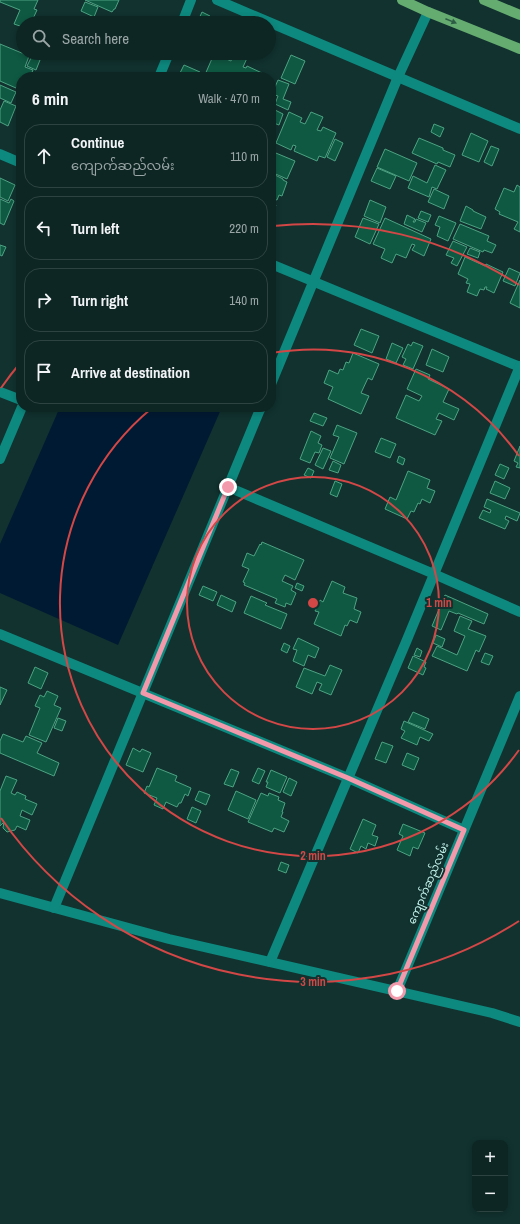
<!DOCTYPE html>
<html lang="en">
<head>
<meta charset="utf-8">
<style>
	:root { --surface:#0d2623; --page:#162e2b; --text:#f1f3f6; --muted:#9aa5a6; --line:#2d4341 }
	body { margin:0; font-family:"Archivo Narrow","Noto Sans Myanmar",sans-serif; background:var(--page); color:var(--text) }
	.controls { position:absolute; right:12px; bottom:12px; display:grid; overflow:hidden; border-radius:8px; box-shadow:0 2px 6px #0003 }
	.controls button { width:36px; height:36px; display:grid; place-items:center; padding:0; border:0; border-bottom:1px solid var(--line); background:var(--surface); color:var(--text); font:20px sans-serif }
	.stop { position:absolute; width:12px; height:12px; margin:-9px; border:3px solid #f29aac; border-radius:50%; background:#fff }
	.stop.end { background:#f29aac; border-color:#fff; box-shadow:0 1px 4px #0008 }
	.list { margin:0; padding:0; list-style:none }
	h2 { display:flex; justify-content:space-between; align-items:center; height:52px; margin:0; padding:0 16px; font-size:17px }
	h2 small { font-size:13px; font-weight:400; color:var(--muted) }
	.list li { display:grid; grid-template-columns:26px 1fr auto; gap:12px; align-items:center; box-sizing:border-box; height:64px; margin:0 8px 8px; padding:0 8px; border:1px solid var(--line); border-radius:16px }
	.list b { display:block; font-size:15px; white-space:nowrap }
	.list p { margin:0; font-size:13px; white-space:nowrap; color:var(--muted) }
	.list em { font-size:13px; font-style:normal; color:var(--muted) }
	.icon { flex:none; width:22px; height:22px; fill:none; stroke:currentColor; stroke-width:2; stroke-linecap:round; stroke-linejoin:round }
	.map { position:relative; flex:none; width:520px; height:1224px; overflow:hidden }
	.search { position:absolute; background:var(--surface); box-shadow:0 2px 6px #0003; left:16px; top:16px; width:260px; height:44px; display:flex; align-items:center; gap:10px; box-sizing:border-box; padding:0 14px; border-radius:22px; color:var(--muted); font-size:15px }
	.panel { position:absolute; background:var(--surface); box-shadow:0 2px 6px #0003; left:16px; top:72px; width:260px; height:340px; border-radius:16px }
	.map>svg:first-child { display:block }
	.water { fill:#001a33 }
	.building { fill:#0f5942; stroke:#4da383 }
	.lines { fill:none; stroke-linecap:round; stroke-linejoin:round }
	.minor { stroke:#0d897f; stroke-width:10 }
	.major { stroke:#65ac70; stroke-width:10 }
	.oneway { fill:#2e5d46 }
	.route { stroke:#f29aac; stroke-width:5 }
	.ring { fill:none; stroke:#d34746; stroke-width:2 }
	.labels { text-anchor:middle; stroke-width:4; stroke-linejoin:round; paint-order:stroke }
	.street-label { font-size:11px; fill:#c5f4ed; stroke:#11322f }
	.centre { fill:#d34746; stroke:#11322f; stroke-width:2 }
	.ring-label { font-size:12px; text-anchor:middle; font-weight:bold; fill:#d34746; stroke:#11322f; stroke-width:4; stroke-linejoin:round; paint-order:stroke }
</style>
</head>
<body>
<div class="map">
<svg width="520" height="1224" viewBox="0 0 520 1224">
	<rect width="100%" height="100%" fill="#11322f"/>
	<polygon class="water" points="60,407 222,407 118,645 0,593 0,544"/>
	<g class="building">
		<polygon points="0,0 38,0 34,9 37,10 31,23 23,23 23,27 14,24 20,10 0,2"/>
		<polygon points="85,0 119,0 115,9 114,9 112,12"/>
		<polygon points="85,2 98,7 94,17 81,11"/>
		<polygon points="202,12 210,16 207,23 197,23"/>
		<polygon points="0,44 29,56 25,67 33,70 30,77 21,77 21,80 20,79 16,88 0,81"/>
		<polygon points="235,53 241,53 248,56 243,67 246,68 247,66 262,73 260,77 204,77 214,54 231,61"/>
		<polygon points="291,55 305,61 295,84 281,78"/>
		<polygon points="32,56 40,60 36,70 27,66"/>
		<polygon points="184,65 200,72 197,77 190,77 180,73"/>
		<polygon points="278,80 289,84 283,99 291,102 288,110 275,104 278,96 272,94"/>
		<polygon points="0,85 16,92 11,103 0,98"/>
		<polygon points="4,101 16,106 8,126 0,122 0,110"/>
		<polygon points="273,109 283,114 279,125 271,122 271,113"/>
		<polygon points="289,112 302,118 300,122 305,124 311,112 323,117 317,130 321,131 323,127 336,133 325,158 319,156 317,161 294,151 296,146 293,145 291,150 276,143"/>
		<polygon points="434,124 444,128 440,137 431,132"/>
		<polygon points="471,133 488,141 479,162 462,155"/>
		<polygon points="419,138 443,148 443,150 455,155 450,167 438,162 437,164 412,153"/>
		<polygon points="335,139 343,143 335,161 327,157"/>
		<polygon points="491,146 499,149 492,166 484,162"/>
		<polygon points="385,149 417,163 409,181 377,167"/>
		<polygon points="271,151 295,161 287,179 271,172 273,167 271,166"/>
		<polygon points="435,165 446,170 437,189 432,187 429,197 408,188 413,176 427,183"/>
		<polygon points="377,168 396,176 390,189 371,181"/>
		<polygon points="271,175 274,177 275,175 283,179 283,180 287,182 282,196 279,195 277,200 271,198"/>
		<polygon points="0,178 15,185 8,201 0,197"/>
		<polygon points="517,185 520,187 520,232 514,229 518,222 499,214 500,212 495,209 504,188 514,192"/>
		<polygon points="434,189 449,196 444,209 428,202"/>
		<polygon points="0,199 9,203 11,199 14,201 4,225 0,223"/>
		<polygon points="370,200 386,207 380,223 364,216"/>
		<polygon points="271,202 276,205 271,217"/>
		<polygon points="466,206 473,210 473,211 486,217 481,229 460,221"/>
		<polygon points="421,211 431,215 428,222 418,218"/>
		<polygon points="407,215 415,219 413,222 415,222 416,219 426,223 422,232 404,224"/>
		<polygon points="439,216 456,223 448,241 437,236 440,227 435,225"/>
		<polygon points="363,218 379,224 370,244 355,237"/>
		<polygon points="385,218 431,239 424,256 412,250 415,245 412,244 406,258 396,254 392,263 381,258 385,249 373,244"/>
		<polygon points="460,224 489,236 487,241 496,245 492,253 484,250 483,252 453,239"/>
		<polygon points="453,241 467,247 457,266 451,263 454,258 446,255"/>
		<polygon points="0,245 6,247 2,256 0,255"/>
		<polygon points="470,248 480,252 478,258 467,254"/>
		<polygon points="465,257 485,266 486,264 503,272 494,293 486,289 487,287 485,287 484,290 480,289 477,296 467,292 470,284 466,283 468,279 458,274"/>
		<polygon points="509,268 520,273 515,286 503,281"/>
		<polygon points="520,280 520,308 510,303"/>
		<polygon points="361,329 379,336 372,353 354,345"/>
		<polygon points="413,342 423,346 413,369 403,365 406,359 402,357 408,344 411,346"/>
		<polygon points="392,343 403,348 396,363 386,359"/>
		<polygon points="432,349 449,357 443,372 426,365"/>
		<polygon points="353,353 379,364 372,380 368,378 361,393 369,396 361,414 328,399 333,387 324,383 329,370 338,374 340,369 343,370 346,362 349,363"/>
		<polygon points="416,369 430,375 428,379 449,389 443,402 459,409 454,420 439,413 436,419 442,421 435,435 396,418 406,395 419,401 422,396 407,389"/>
		<polygon points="314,413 327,418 323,426 310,421"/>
		<polygon points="337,425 357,433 344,464 330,458 339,437 333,435"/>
		<polygon points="311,431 321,436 318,443 322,445 319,453 315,452 310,463 300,459"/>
		<polygon points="381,438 396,444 390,458 375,452"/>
		<polygon points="520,446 520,468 516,467 518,463 514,461"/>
		<polygon points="323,448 331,451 323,469 315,465"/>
		<polygon points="399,456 405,459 403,465 397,462"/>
		<polygon points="333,461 341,465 338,473 329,470"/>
		<polygon points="500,464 509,468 504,479 495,475"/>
		<polygon points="308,468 314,471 311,478 304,475"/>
		<polygon points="408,471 430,480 427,488 435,491 430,503 422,499 420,504 418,503 414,512 411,511 407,519 385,509 390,497 396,500"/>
		<polygon points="335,481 342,484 337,497 330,494"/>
		<polygon points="495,481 510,488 505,499 490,493"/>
		<polygon points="487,499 520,513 517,521 506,516 505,519 509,521 505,529 479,518 483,510 490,513 491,510 484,507"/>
		<polygon points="262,542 304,560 295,580 285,575 282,581 293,586 291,590 296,593 291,605 286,603 285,607 275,603 277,599 244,585 245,583 243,582 249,569 242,566 247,553 254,556 260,544 261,545"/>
		<polygon points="332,581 345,587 343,593 357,598 354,609 361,612 357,623 350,620 347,626 345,625 341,636 314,624 319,612 315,611 320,600 323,602"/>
		<polygon points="297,583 304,586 302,591 295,588"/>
		<polygon points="203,586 217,592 213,601 199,595"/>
		<polygon points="221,595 236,602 232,612 217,605"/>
		<polygon points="445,595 488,614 484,624 458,613 457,614 449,611 441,630 432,626"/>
		<polygon points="251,596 267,603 265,605 287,614 281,629 244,613"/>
		<polygon points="460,616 472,621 468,629 486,636 479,652 476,650 467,671 432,656 437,646 457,655 465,636 454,631"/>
		<polygon points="436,635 445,639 442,647 433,643"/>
		<polygon points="298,638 319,648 315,658 308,655 304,666 293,661 297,650 293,649"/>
		<polygon points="284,643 290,646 287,653 281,650"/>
		<polygon points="417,648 422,651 420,657 414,655"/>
		<polygon points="485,653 493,656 489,665 481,662"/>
		<polygon points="413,656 426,662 424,667 426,668 423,675 408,668"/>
		<polygon points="330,665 342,670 331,695 319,690 322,684 317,682 312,694 296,687 304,668 325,676"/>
		<polygon points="35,667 48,673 41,689 28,683"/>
		<polygon points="0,687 7,690 0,705"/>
		<polygon points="47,691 58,696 54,705 61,708 46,742 29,735 40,708 35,706 40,695 44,697"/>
		<polygon points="413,712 429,719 425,729 408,722"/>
		<polygon points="58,718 66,721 62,731 54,728"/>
		<polygon points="404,721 433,734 429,741 420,737 417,745 401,738 405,731 401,729"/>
		<polygon points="3,734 23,742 26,736 42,743 37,753 59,763 54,776 0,753 0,741"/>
		<polygon points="382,742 393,746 386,763 375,759"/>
		<polygon points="133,748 140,752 142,749 151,753 143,772 126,765"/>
		<polygon points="407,753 419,758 414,770 402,765"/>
		<polygon points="157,768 177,776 175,781 191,788 188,796 185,794 181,803 179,803 177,807 166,802 163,809 154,805 157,798 144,793 147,786 149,787"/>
		<polygon points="258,768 265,771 259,784 252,781"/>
		<polygon points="231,769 239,772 233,787 224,784"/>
		<polygon points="271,770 287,777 280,793 266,787 268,782 266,782"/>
		<polygon points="6,776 17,780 11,793 15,795 17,792 26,796 25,799 37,804 32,815 22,810 20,816 30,820 26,830 17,826 15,830 7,832 3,828 4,822 0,826 0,791"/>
		<polygon points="289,778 297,782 291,796 283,792"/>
		<polygon points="199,791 210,795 206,805 195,800"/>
		<polygon points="236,791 256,800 248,819 228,810"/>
		<polygon points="261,793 268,796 269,793 279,797 278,800 285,803 282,812 283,812 281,817 289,821 284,832 274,828 272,832 248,822"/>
		<polygon points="192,807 201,811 196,823 187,819"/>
		<polygon points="363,819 376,825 372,835 378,837 375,846 368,843 366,849 361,846 358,853 350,849"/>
		<polygon points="403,824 425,833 418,849 413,847 410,856 397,850 403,836 399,834"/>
		<polygon points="281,862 289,865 286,873 278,870"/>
	</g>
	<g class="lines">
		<g class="minor">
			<polyline points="217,0 520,129"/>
			<polyline points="182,23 191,0"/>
			<polyline points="159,77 169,53"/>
			<polyline points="0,154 21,163"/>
			<polyline points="271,264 520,367"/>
			<polyline points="271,384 398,77 428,12"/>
			<polyline points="0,392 21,400"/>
			<polyline points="0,459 22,407"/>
			<polyline points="228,487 434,574 520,612"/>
			<polyline points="0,634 348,778 464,830"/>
			<polyline points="0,893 169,939 492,1013 520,1022"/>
			<polyline points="54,908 261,407"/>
			<polyline points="270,962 406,642 520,366"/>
			<polyline points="397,991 520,696"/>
		</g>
		<g class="major">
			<polyline points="402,0 428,12 520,49"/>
			<polyline points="484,0 520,15"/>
		</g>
	</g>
	<defs><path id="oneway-solid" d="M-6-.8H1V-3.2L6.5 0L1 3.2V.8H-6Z"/></defs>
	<use class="oneway" href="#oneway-solid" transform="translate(451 21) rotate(22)"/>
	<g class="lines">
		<polyline class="route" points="228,487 143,693 348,778 464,830 397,991"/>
	</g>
	<g class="ring">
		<circle cx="313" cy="603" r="126"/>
		<path d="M519 750A253 253 0 1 1 152 408M271 353A253 253 0 0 1 519 456"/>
		<path d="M519 921A379 379 0 0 1 1 818M1 388A379 379 0 0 1 21 362M273 226A379 379 0 0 1 519 285"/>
	</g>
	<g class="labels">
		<g class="street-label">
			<text transform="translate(428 883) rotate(-67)" y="4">ကျောက်ဆည်လမ်း</text>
		</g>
	</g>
	<circle cx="313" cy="603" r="6" class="centre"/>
	<g class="ring-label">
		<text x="439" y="607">1 min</text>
		<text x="313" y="860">2 min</text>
		<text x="313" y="986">3 min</text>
	</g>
</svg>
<div class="controls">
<button>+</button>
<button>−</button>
</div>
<div class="stop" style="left:397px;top:991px"></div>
<div class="stop end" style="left:228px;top:487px"></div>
<div class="search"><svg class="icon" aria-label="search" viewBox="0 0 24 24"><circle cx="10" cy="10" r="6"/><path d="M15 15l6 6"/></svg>Search here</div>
<section class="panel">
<h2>6 min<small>Walk · 470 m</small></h2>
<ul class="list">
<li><svg class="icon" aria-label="ahead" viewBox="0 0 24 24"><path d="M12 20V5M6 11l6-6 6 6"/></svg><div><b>Continue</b><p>ကျောက်ဆည်လမ်း</p></div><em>110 m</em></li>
<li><svg class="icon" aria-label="left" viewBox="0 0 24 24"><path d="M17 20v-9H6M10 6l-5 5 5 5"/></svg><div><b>Turn left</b></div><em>220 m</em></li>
<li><svg class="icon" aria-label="right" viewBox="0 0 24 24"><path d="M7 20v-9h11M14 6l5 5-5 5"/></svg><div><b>Turn right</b></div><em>140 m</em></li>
<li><svg class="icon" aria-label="arrive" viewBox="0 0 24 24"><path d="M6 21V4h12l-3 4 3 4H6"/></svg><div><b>Arrive at destination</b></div></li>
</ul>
</section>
</div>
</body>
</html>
